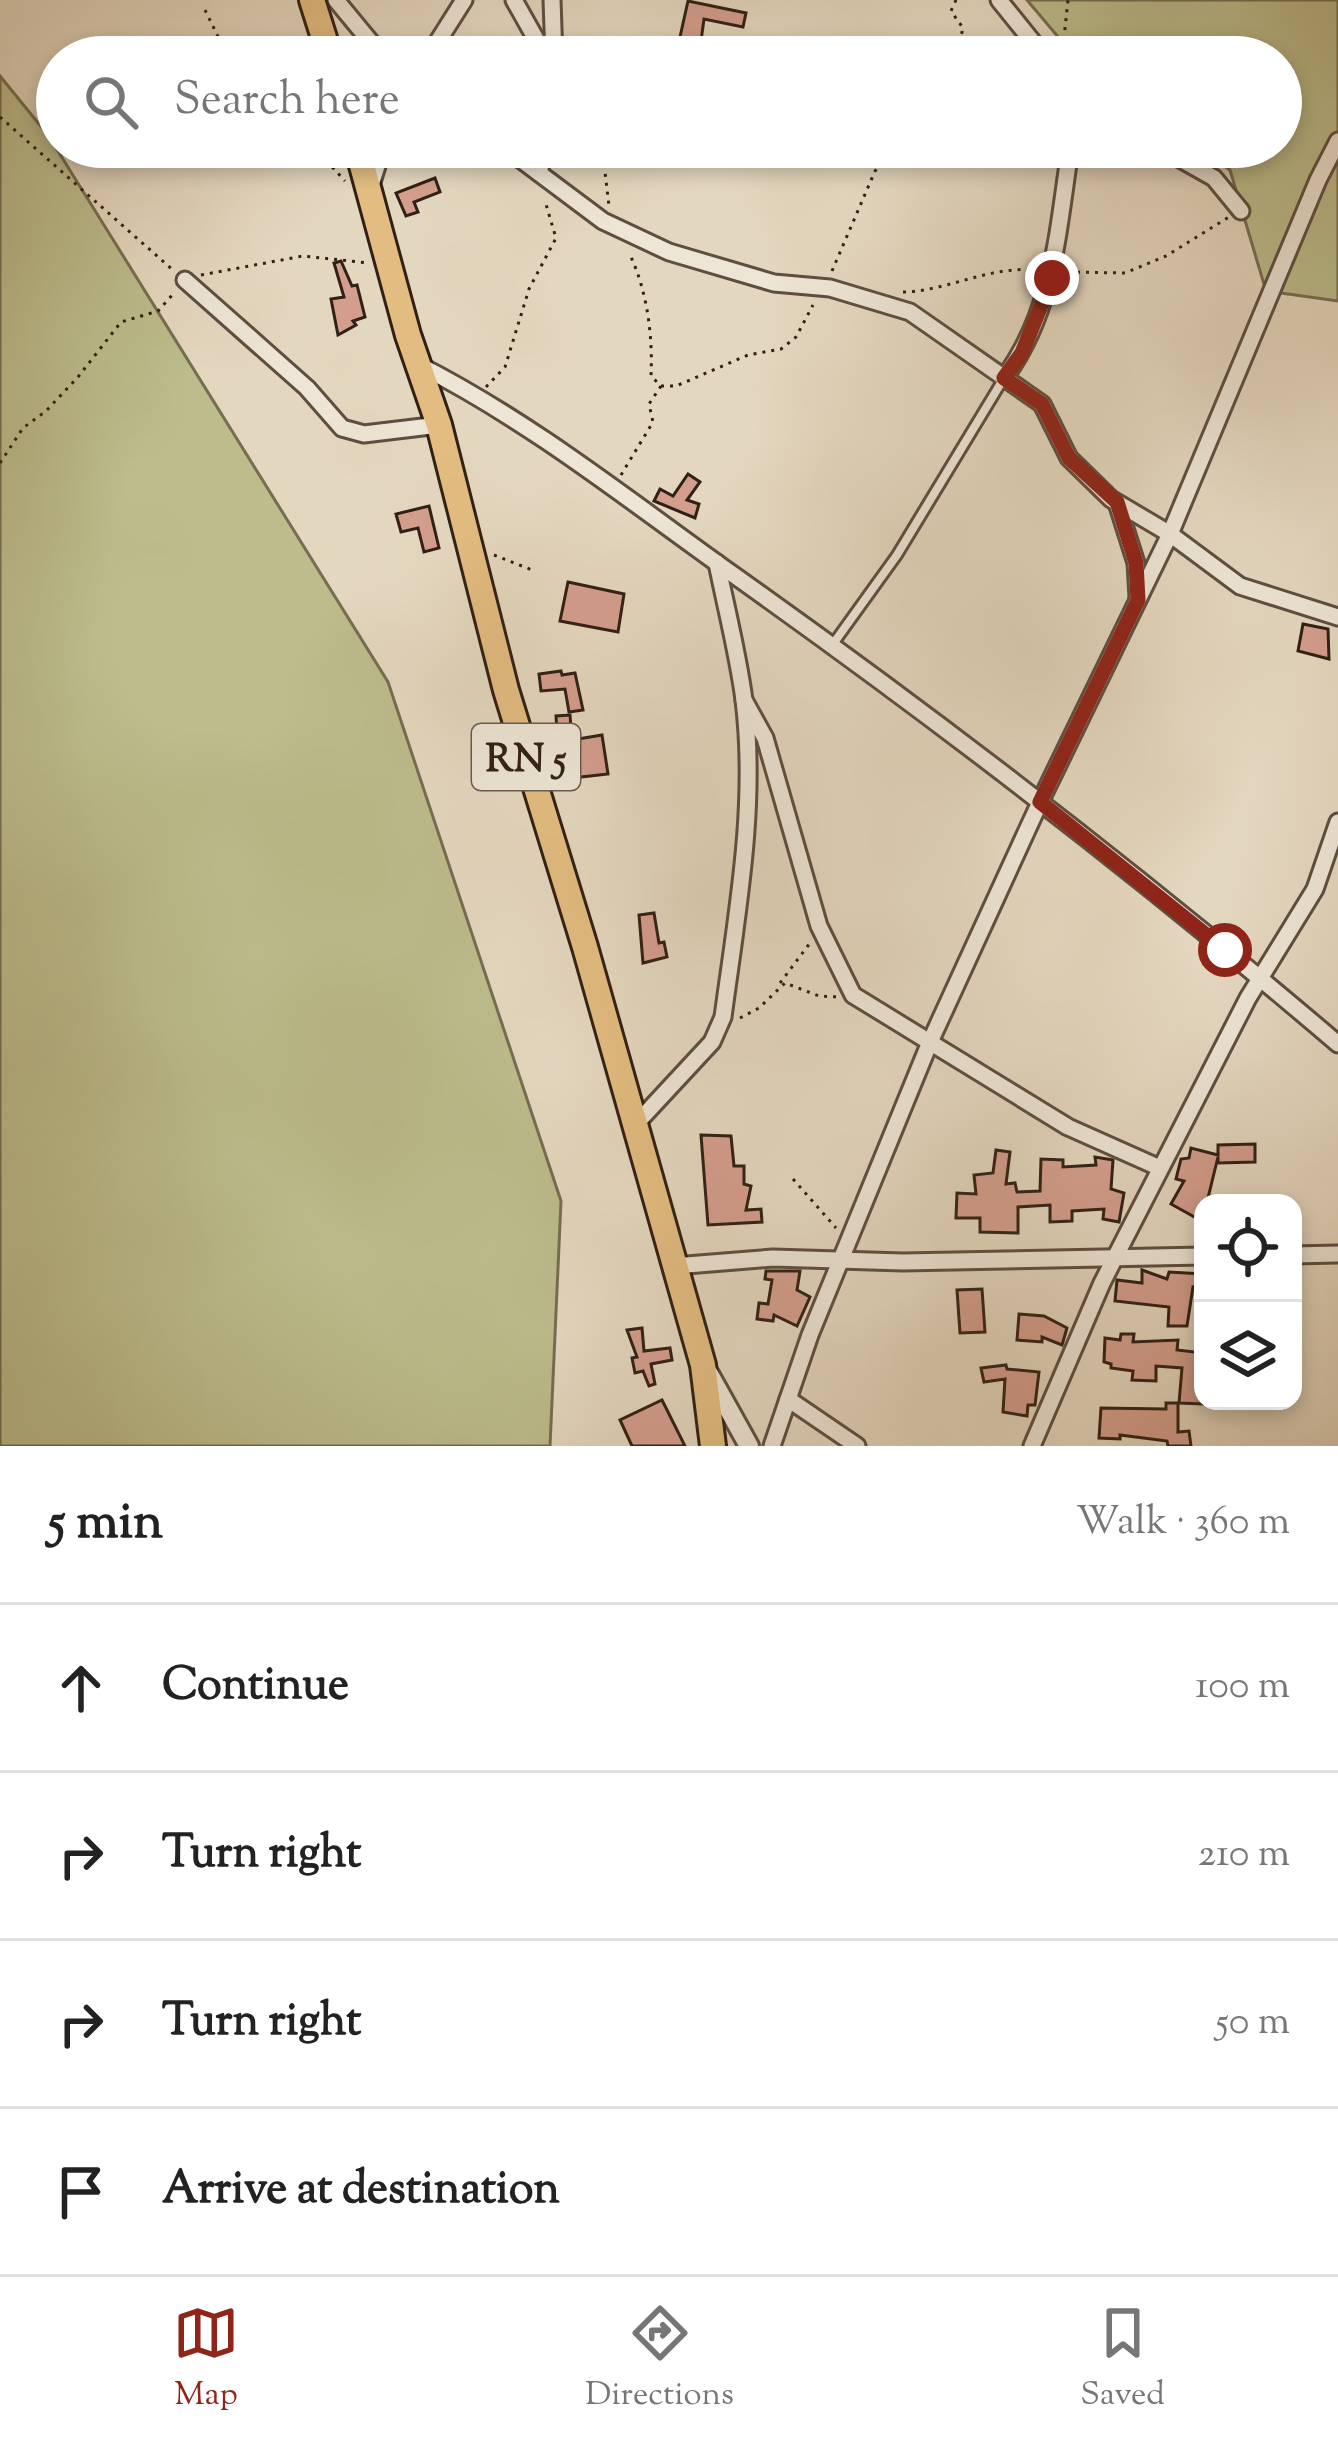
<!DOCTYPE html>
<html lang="en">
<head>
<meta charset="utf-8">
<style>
	:root { --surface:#fff; --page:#f2f2f2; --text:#222; --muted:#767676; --line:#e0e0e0; --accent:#8f2418 }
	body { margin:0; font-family:"Sorts Mill Goudy",serif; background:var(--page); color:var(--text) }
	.controls { position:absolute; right:36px; bottom:36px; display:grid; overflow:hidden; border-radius:24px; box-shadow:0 6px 18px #0003 }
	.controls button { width:108px; height:108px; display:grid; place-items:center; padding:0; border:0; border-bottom:3px solid var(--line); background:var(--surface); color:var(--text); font:60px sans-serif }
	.stop { position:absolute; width:36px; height:36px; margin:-27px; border:9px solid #8f2418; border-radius:50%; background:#fff }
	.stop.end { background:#8f2418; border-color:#fff; box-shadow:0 3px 12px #0008 }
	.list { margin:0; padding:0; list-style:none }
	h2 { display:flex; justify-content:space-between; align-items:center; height:156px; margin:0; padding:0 48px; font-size:51px }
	h2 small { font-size:39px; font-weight:400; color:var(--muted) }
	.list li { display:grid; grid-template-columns:78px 1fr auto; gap:36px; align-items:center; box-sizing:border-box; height:168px; padding:0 48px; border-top:3px solid var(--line) }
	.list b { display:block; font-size:45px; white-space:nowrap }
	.list em { font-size:39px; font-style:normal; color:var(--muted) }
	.icon { flex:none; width:66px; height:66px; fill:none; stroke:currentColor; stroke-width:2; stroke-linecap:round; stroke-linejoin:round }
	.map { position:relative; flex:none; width:1338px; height:1446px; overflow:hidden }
	.search { position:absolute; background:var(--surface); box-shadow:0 6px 18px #0003; left:36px; right:36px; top:36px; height:132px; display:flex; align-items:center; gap:30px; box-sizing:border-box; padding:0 42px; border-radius:66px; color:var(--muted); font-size:45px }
	.sheet { height:828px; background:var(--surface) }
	nav { display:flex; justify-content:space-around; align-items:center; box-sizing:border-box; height:168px; border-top:3px solid var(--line); background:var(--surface); font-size:33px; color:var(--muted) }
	nav a { display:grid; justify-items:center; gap:6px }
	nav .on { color:var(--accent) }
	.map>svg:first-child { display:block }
	.green { fill:#bcbc8c; stroke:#766e50; stroke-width:3 }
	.building { fill:#d49e8d; stroke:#312015; stroke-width:3 }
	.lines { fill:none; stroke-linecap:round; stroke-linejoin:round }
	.service-casing { stroke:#5e4e40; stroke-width:14 }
	.minor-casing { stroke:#5e4e40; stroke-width:21 }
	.tertiary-casing { stroke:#5e4e40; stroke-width:24 }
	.primary-casing { stroke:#312015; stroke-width:30 }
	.path { stroke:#312015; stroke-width:3; stroke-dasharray:3 6; stroke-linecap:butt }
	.service { stroke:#ede5d5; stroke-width:8 }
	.minor { stroke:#ede5d5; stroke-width:15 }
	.tertiary { stroke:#ede5d5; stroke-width:18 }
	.primary { stroke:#e2bc80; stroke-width:24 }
	.route { stroke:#8f2418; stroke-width:15 }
	.labels { text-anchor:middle; stroke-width:9; stroke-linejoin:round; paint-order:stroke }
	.shield { fill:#ede5d5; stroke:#695b4f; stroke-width:3 }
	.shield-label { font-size:39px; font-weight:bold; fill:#312015 }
</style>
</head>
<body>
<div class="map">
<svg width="1338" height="1446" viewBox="0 0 1338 1446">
	<rect width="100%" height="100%" fill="#e4d7bf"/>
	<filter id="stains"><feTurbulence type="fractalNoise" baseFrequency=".00167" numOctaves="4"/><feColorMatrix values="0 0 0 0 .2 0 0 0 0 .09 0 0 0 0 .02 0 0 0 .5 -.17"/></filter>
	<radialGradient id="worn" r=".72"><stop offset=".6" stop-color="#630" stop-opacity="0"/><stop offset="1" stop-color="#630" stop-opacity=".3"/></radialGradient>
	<g class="green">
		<polygon points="1027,0 1338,0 1338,301 1266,291 1230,170 1198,147 1281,147 1281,57 1075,57"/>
		<polygon points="0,76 48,135 388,682 561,1201 550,1446 0,1446"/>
	</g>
	<g class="building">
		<polygon points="688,1 746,13 743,27 704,19 701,41 680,37"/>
		<polygon points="435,178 440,192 414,202 418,212 406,216 396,193"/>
		<polygon points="341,261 352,286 357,285 365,317 353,321 356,325 338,335 331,299 344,297 334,263"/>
		<polygon points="688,474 700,482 687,500 699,504 695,518 654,501 660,489 673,496"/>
		<polygon points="429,506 439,548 424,552 418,528 401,532 396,514"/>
		<polygon points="568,582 624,594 618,632 560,621"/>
		<polygon points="1303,624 1328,629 1329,659 1298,651"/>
		<polygon points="561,671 562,675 575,673 583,710 569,712 565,689 541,691 539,674"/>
		<polygon points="570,715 572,740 602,735 608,774 572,778 569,755 566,750 553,753 549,734 557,732 556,716"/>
		<polygon points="654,913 659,943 664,942 667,957 643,963 639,915"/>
		<polygon points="701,1135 731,1136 734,1166 744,1166 744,1184 751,1186 746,1210 761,1209 762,1222 708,1225"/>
		<polygon points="1255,1144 1255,1162 1218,1163 1218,1157 1207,1202 1198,1219 1171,1204 1184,1181 1176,1179 1181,1159 1189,1158 1191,1148 1218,1155 1218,1145"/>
		<polygon points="996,1150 1010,1152 1006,1184 1015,1183 1017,1192 1040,1191 1041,1159 1063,1160 1063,1167 1096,1165 1095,1157 1113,1160 1111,1189 1124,1193 1119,1222 1103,1219 1104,1209 1072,1211 1072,1221 1050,1222 1050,1205 1018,1207 1018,1233 980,1232 980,1218 956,1218 957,1193 976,1194 974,1175 993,1173"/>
		<polygon points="1142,1270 1167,1279 1169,1272 1203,1274 1203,1288 1193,1287 1187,1326 1168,1326 1169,1307 1115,1301 1117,1280 1142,1283"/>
		<polygon points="766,1271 800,1271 797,1290 810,1297 797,1326 774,1315 773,1321 757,1319 759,1303 768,1304 772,1280 765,1279"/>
		<polygon points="982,1289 985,1332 960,1333 957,1290"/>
		<polygon points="1019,1314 1044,1316 1067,1328 1062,1345 1042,1337 1042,1342 1017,1340"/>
		<polygon points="642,1328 644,1351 670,1348 672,1360 651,1364 655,1384 649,1386 643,1371 635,1373 632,1358 637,1357 627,1330"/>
		<polygon points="1121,1334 1134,1334 1133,1342 1178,1340 1177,1350 1203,1353 1203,1404 1179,1403 1182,1368 1156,1366 1156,1381 1132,1380 1133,1371 1111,1368 1111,1364 1104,1362 1105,1338 1120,1340"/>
		<polygon points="1006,1365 1007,1369 1039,1372 1035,1405 1028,1405 1027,1416 1003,1412 1005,1379 984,1382 981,1368"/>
		<polygon points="662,1400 685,1446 632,1446 620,1420"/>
		<polygon points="1166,1403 1178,1403 1178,1432 1189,1431 1191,1446 1168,1446 1167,1441 1120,1435 1120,1439 1099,1438 1101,1408 1166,1409"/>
	</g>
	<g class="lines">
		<defs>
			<polyline id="service" points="833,644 897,555 1004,378"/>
			<g id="minor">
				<polyline points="336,0 383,57"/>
				<polyline points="514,0 546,57"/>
				<polyline points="552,0 554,57"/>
				<polyline points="999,0 1045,57"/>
				<polyline points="428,57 464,0"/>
				<polyline points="504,147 603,221 669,252 774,283 830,288 910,312 1042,404 1069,458 1111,499 1170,534 1240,586 1338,617"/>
				<polyline points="1159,147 1214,178 1241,211"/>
				<polyline points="539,173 545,147"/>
				<polyline points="371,185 383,147"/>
				<polyline points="185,280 307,388 342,428 364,434 439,425"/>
				<path d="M 419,365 C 527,420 622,495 721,566 C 933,716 1140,875 1338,1044"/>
				<path d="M 1004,378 C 1051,315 1057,240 1068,164 L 1066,147"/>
				<polyline points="1117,503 1136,563 1138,598"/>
				<polyline points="744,700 765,738 819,926 853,995 1068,1127 1160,1168"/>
				<path d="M 634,1126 L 712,1042 L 723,1017 C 737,912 757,806 744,700 C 738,654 726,608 717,563"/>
				<polyline points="1293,1255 1338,1254"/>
				<polyline points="674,1266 773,1258 903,1262 1203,1256"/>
				<polyline points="788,1399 857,1446"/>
				<polyline points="772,1446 810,1335 930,1042 1040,802 1170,534 1318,180 1338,141"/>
				<polyline points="1032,1446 1102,1283 1248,998 1315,889 1338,822"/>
			</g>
			<polyline id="tertiary" points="709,1374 749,1446"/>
			<g id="primary">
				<polyline points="312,0 330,57"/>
				<polyline points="357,147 408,335 439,425 506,690 585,947 703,1365 713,1446"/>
			</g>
		</defs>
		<use href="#service" class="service-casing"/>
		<use href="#minor" class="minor-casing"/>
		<use href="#tertiary" class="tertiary-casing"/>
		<use href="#primary" class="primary-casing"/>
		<g class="path">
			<polyline points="956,0 951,11 963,28 956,57"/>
			<polyline points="205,10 228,57"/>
			<polyline points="571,43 579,57"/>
			<polyline points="1062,57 1068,0"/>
			<polyline points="0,117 174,271"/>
			<polyline points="314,147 345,181"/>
			<polyline points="602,147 609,206"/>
			<polyline points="832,271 875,171 898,147"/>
			<polyline points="1068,272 1125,273 1166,256 1229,217"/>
			<polyline points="201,275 303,256 369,263"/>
			<path d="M 903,292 C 948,291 988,266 1034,270"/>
			<polyline points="661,386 676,386 748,355 781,349 796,337 813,305"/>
			<polyline points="486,387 505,367 529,289 556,238 545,201"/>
			<polyline points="0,463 23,428 46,411 78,377 121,322 158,311 174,293"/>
			<path d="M 621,475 L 653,422 L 649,404 L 661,386 L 651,376 C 653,336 647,289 629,253"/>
			<polyline points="494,555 532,570"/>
			<polyline points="780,983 810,943"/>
			<polyline points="740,1018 759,1008 785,983 819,996 839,997"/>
			<polyline points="793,1179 836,1228"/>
		</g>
		<use href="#service" class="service"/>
		<use href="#minor" class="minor"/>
		<use href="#tertiary" class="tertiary"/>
		<use href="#primary" class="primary"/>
	</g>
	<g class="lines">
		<polyline class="route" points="1052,278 1022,353 1004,378 1042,404 1069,458 1117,502 1136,563 1138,600 1040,802 1225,950"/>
	</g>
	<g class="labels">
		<rect class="shield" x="472" y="724" width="108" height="66" rx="9"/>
		<g class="shield-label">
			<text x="526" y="771">RN 5</text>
		</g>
	</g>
	<rect width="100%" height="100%" filter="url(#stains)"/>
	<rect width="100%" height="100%" fill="url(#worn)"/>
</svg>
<div class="controls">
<button><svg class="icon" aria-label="locate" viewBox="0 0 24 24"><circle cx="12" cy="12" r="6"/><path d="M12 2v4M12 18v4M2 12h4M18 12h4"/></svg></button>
<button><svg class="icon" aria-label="layers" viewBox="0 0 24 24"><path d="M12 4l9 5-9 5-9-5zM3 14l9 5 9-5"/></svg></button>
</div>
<div class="stop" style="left:1225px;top:950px"></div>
<div class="stop end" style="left:1052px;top:278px"></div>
<div class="search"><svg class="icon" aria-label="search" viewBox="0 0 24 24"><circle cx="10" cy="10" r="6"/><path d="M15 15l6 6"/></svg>Search here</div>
</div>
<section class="sheet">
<h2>5 min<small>Walk · 360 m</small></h2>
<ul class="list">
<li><svg class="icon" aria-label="ahead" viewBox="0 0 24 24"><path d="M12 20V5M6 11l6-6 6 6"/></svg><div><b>Continue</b></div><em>100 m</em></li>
<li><svg class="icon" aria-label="right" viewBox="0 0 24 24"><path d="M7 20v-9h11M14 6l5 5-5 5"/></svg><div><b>Turn right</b></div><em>210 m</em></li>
<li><svg class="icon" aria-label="right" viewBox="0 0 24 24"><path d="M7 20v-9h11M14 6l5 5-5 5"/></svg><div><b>Turn right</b></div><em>50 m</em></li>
<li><svg class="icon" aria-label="arrive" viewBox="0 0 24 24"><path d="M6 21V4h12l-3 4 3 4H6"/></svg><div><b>Arrive at destination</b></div></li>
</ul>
</section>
<nav>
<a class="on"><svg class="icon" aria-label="map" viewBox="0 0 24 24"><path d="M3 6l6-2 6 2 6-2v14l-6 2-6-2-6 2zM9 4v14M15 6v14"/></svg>Map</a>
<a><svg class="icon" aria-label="directions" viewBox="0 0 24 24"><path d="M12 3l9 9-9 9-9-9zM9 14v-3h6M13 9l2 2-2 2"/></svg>Directions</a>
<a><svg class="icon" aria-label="saved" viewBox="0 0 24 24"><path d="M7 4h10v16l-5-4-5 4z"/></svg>Saved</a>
</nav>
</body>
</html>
